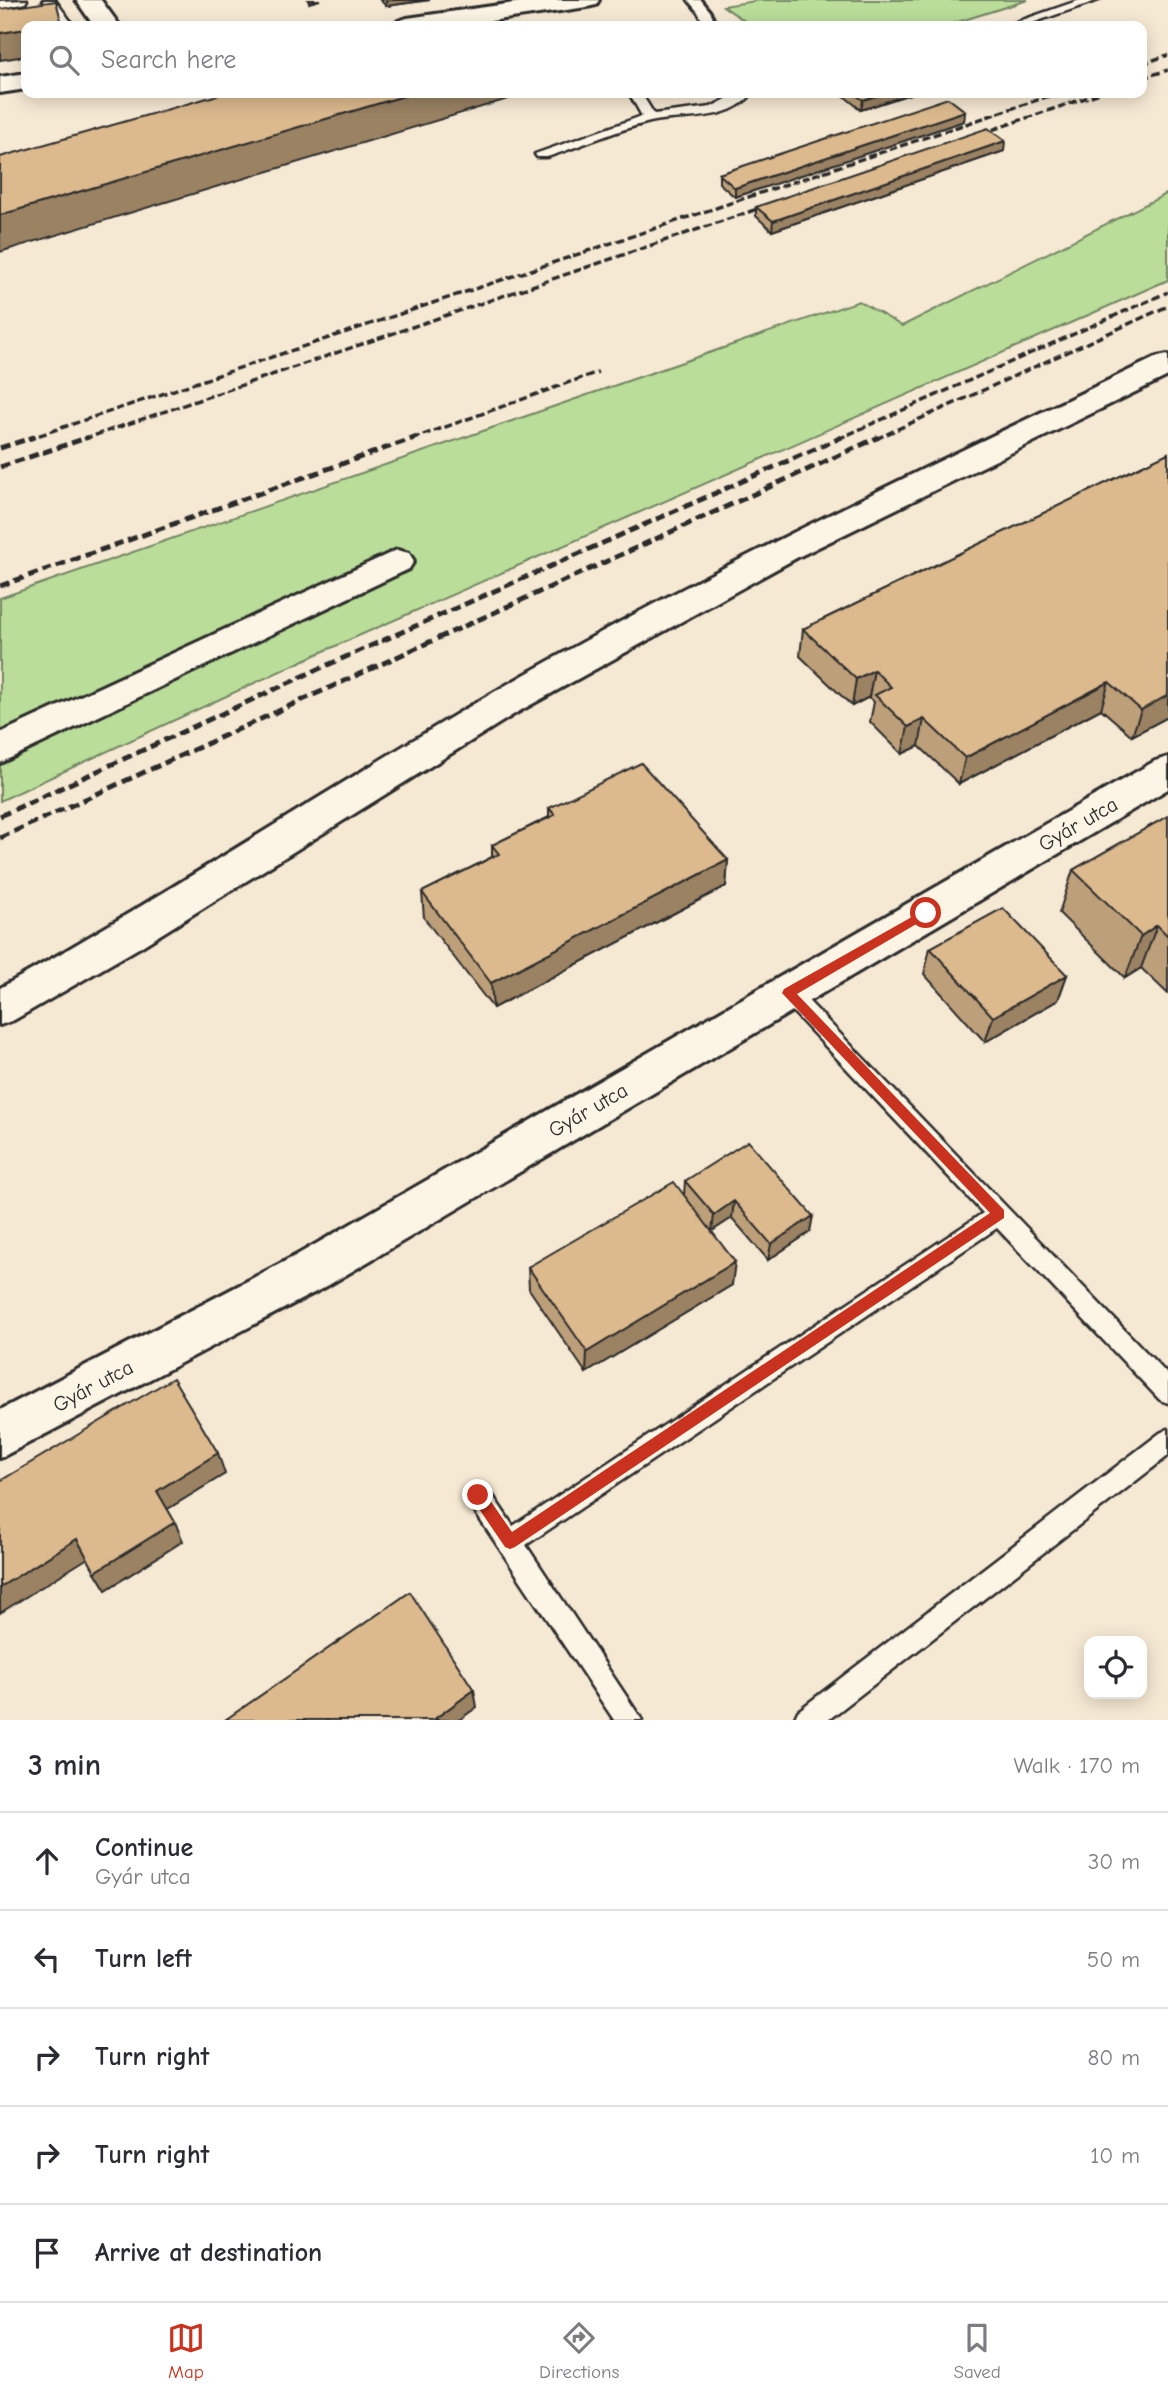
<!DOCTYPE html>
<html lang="en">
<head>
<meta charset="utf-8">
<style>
	:root { --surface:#fff; --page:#f2f2f3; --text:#2b2b33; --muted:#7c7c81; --line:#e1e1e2; --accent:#c8321e }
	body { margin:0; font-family:"Comic Neue",sans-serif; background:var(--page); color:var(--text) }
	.controls { position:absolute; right:21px; bottom:21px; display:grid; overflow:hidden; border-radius:14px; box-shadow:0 4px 18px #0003 }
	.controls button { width:63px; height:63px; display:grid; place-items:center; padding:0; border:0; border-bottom:2px solid var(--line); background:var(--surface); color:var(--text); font:35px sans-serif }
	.stop { position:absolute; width:21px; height:21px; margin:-16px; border:5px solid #c8321e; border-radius:50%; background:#fff }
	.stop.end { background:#c8321e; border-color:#fff; box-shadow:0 2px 7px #0008 }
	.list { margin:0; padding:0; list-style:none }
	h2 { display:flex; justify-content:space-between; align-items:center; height:91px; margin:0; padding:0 28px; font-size:30px }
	h2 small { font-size:23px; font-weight:400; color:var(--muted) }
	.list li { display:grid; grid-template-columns:46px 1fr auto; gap:21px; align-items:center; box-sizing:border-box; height:98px; padding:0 28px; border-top:2px solid var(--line) }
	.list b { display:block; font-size:26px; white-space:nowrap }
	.list p { margin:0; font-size:23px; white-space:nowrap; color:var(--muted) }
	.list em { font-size:23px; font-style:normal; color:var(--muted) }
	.icon { flex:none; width:38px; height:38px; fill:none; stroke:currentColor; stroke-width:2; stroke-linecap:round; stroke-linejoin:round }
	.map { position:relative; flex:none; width:1168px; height:1720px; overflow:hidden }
	.search { position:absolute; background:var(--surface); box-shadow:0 4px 18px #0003; left:21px; right:21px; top:21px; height:77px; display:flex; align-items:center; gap:18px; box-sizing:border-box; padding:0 24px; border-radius:14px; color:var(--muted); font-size:26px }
	.sheet { height:581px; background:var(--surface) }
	nav { display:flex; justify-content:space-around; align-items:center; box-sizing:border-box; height:98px; border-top:2px solid var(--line); background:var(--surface); font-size:19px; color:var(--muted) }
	nav a { display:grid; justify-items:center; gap:4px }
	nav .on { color:var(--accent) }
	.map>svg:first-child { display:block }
	.green { fill:#bade99; stroke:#728462; stroke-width:2 }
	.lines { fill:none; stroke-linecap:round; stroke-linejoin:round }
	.service-casing { stroke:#2b2b2b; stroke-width:5 }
	.minor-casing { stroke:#2b2b2b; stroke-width:6 }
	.secondary-casing { stroke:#2b2b2b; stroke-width:6 }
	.primary-casing { stroke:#2b2b2b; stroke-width:6 }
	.service { fill:#fcf5e5; fill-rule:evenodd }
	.minor { fill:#fcf5e5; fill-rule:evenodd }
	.secondary { fill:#fcf5e5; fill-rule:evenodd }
	.primary { fill:#fcf5e5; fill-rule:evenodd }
	.rail-far1 { stroke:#2b2b2b; stroke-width:3.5; stroke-dasharray:8 3.5; stroke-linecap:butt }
	.rail { stroke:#2b2b2b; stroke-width:5; stroke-dasharray:10 5; stroke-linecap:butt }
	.wall { fill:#bda07a; stroke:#2b2b2b; stroke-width:2 }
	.shaded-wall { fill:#9a8263; stroke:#2b2b2b; stroke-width:2 }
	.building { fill:#dcba8e; stroke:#2b2b2b; stroke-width:2 }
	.route { fill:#c8321e }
	.labels { text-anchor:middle; stroke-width:6; stroke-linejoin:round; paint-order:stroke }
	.street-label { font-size:21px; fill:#2b2b2b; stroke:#fcf5e5 }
</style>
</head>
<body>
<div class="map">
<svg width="1168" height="1720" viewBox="0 0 1168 1720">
	<rect width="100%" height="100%" fill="#f6e9d4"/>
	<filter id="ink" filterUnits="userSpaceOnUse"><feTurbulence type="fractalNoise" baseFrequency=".0143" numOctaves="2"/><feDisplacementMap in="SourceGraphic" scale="14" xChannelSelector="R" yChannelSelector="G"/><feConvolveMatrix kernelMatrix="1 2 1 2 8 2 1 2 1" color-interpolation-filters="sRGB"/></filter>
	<g filter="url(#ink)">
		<g class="green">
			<polygon points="762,0 1028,0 945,26 752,26 723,6"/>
			<polygon points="1168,193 1168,280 315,655 0,801 0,598 859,301 902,326"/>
		</g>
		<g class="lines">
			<defs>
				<g id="service">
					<polygon points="27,0 25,3 0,9 0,1"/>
					<polygon points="43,0 55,0 74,26 62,26"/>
					<polygon points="688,0 701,0 710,11 717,26 705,26 698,12"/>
					<polygon points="1080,0 1099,0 1023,26 1005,26"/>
					<path d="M 629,93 L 641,93 L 654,114 L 711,107 L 738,93 L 753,93 C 727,124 685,114 650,122 C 616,130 581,146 547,157 L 537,157 L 535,154 L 642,116 Z"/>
					<polygon points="788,985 795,987 1168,1375 1168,1403 1160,1400 997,1228 526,1545 642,1720 614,1720 469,1503 466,1495 469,1487 478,1483 487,1487 513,1526 983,1213 781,999 778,993 781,987"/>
					<polygon points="1168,1429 1168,1456 828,1720 794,1720 798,1711 1160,1433"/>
				</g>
				<g id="minor">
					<polygon points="76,0 101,0 120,26 94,26"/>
					<polygon points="397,550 409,553 414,561 409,569 0,763 0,733"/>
					<polygon points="1168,757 1168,789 327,1286 0,1458 0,1410 295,1256 1155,761"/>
				</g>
				<g id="secondary">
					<polygon points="535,0 599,0 596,5 587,7 457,26 394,26 398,21 407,18"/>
					<polygon points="26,73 26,89 0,93 0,77"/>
				</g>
				<path id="primary" d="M 1168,355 L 1168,376 L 798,557 L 516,713 L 142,946 L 14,1020 L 0,1025 L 0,988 C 166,895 325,791 489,695 C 705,570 932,465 1157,357 Z"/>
			</defs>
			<use href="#service" class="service-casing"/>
			<use href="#minor" class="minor-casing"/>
			<use href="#secondary" class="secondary-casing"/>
			<use href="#primary" class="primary-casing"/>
			<use href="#service" class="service"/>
			<use href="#minor" class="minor"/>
			<use href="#secondary" class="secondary"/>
			<use href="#primary" class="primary"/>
			<g class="rail-far1">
				<polyline points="1142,64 1168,55"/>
				<polyline points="1142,78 1168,70"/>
				<polyline points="971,137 1100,93"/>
				<polyline points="28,439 1058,93"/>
				<polyline points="84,439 775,203"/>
				<polyline points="412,439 598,372"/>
				<polyline points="838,439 1168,292"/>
				<polyline points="876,439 1168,306"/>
			</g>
			<g class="rail">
				<polyline points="0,448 34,437"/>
				<polyline points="0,467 89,437"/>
				<polyline points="0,586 417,437"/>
				<polyline points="0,816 323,667 842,437"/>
				<polyline points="0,838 879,437"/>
			</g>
		</g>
		<g class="wall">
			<polygon points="380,0 430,0 386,6"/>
			<polygon points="845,93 913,93 861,110 844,96"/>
			<polygon points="965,111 964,121 735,197 719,183 719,174"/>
			<polygon points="1004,151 772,231 756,216 756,207"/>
			<polygon points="1168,453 1168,717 1132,736 1101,709 959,784 919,746 902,754 870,722 874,702 869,697 852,706 800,656 803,629"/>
			<polygon points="549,808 728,860 726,886 493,1008 424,918 422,892 492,857 492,845 549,817"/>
			<polygon points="1168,816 1168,994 1141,968 1125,978 1059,913 1073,870"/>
			<polygon points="930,948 1067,975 1058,1000 985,1042 924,974"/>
			<polygon points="685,1181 810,1232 768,1260 732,1218 712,1231 732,1285 586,1373 529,1289 528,1267 684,1195"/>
		</g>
		<g class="shaded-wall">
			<polygon points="308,0 320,0 309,3"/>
			<polygon points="386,0 430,0 386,6"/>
			<polygon points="26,29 26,56 0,60 0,33"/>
			<polygon points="414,93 528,93 0,252 0,215"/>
			<polygon points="885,93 913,93 861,110 863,100"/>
			<polygon points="965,111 964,121 735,197 735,188"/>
			<polygon points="1005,141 1004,151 772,231 773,221"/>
			<polygon points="874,670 869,697 852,706 856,679"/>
			<polygon points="1109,682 1101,709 959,784 965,758"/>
			<polygon points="1168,695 1168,717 1132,736 1141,710"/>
			<polygon points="924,719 919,746 902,754 908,727"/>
			<polygon points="728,860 726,886 493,1008 491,983"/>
			<polygon points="1157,925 1141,968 1125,978 1141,936"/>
			<polygon points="1067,975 1058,1000 985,1042 993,1017"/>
			<polygon points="734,1201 732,1218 712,1231 714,1215"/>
			<polygon points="813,1216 810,1232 768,1260 771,1244"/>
			<polygon points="735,1262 732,1285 586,1373 587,1352"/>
			<polygon points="218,1453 225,1474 166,1510 157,1491"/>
			<polygon points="175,1522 183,1541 106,1590 95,1572"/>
			<polygon points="77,1539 88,1558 0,1613 0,1587"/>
			<polygon points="474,1690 477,1707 459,1720 433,1720"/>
		</g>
		<g class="building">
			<polygon points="56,1 62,24 47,26 26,26 26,29 0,33 0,9"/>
			<polygon points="225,93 311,93 313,94 318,93 414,93 0,215 0,157"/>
			<polygon points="853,93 885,93 863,100"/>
			<polygon points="948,98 965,111 735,188 719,174"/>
			<polygon points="988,128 1005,141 773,221 756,207"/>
			<polygon points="1168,453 1168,695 1141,710 1109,682 965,758 924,719 908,727 875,695 891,687 874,670 856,679 803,629"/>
			<polygon points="641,763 728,860 491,983 422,892 499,854 492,845 555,815 549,808"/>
			<polygon points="1168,816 1168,936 1157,925 1141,936 1073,870"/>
			<polygon points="1003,908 1067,975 993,1017 930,948"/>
			<polygon points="748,1141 813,1216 771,1244 734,1201 714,1215 685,1181"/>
			<polygon points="674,1182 735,1262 587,1352 528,1267"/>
			<polygon points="173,1378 218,1453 157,1491 175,1522 95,1572 77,1539 0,1587 0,1481"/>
			<polygon points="410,1592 474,1690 433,1720 225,1720"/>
		</g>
	</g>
	<polygon class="route" points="926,909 930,910 930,916 797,994 1004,1210 1004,1218 515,1547 510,1549 505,1547 473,1500 471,1495 473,1490 483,1490 512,1532 990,1213 782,993 784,989"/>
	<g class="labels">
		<g class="street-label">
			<text transform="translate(1078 824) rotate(-30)" y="7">Gyár utca</text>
			<text transform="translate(588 1110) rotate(-30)" y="7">Gyár utca</text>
			<text transform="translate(93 1386) rotate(-28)" y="7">Gyár utca</text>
		</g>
	</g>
</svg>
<div class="controls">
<button><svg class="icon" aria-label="locate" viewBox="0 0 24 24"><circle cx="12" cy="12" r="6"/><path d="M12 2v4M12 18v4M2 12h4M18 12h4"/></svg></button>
</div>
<div class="stop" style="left:926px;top:913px"></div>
<div class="stop end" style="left:478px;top:1495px"></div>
<div class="search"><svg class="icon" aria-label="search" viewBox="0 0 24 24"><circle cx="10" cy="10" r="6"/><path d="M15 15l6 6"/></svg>Search here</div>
</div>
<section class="sheet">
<h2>3 min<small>Walk · 170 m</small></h2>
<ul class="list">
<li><svg class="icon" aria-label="ahead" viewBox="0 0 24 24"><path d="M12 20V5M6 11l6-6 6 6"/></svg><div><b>Continue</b><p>Gyár utca</p></div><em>30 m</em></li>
<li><svg class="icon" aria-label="left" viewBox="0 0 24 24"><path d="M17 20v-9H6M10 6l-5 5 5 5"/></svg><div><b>Turn left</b></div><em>50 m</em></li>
<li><svg class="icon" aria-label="right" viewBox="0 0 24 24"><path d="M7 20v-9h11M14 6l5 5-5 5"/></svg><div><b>Turn right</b></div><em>80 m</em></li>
<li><svg class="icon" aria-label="right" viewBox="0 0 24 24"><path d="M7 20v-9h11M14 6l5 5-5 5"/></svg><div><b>Turn right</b></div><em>10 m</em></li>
<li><svg class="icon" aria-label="arrive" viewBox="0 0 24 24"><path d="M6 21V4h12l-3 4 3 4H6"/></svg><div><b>Arrive at destination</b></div></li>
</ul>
</section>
<nav>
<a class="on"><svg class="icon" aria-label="map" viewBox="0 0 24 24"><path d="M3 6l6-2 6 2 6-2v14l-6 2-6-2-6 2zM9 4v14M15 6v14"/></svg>Map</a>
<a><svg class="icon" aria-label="directions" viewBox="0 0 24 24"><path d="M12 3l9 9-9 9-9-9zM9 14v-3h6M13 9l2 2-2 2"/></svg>Directions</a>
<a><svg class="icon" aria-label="saved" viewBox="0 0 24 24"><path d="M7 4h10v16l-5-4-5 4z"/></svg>Saved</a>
</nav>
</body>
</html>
